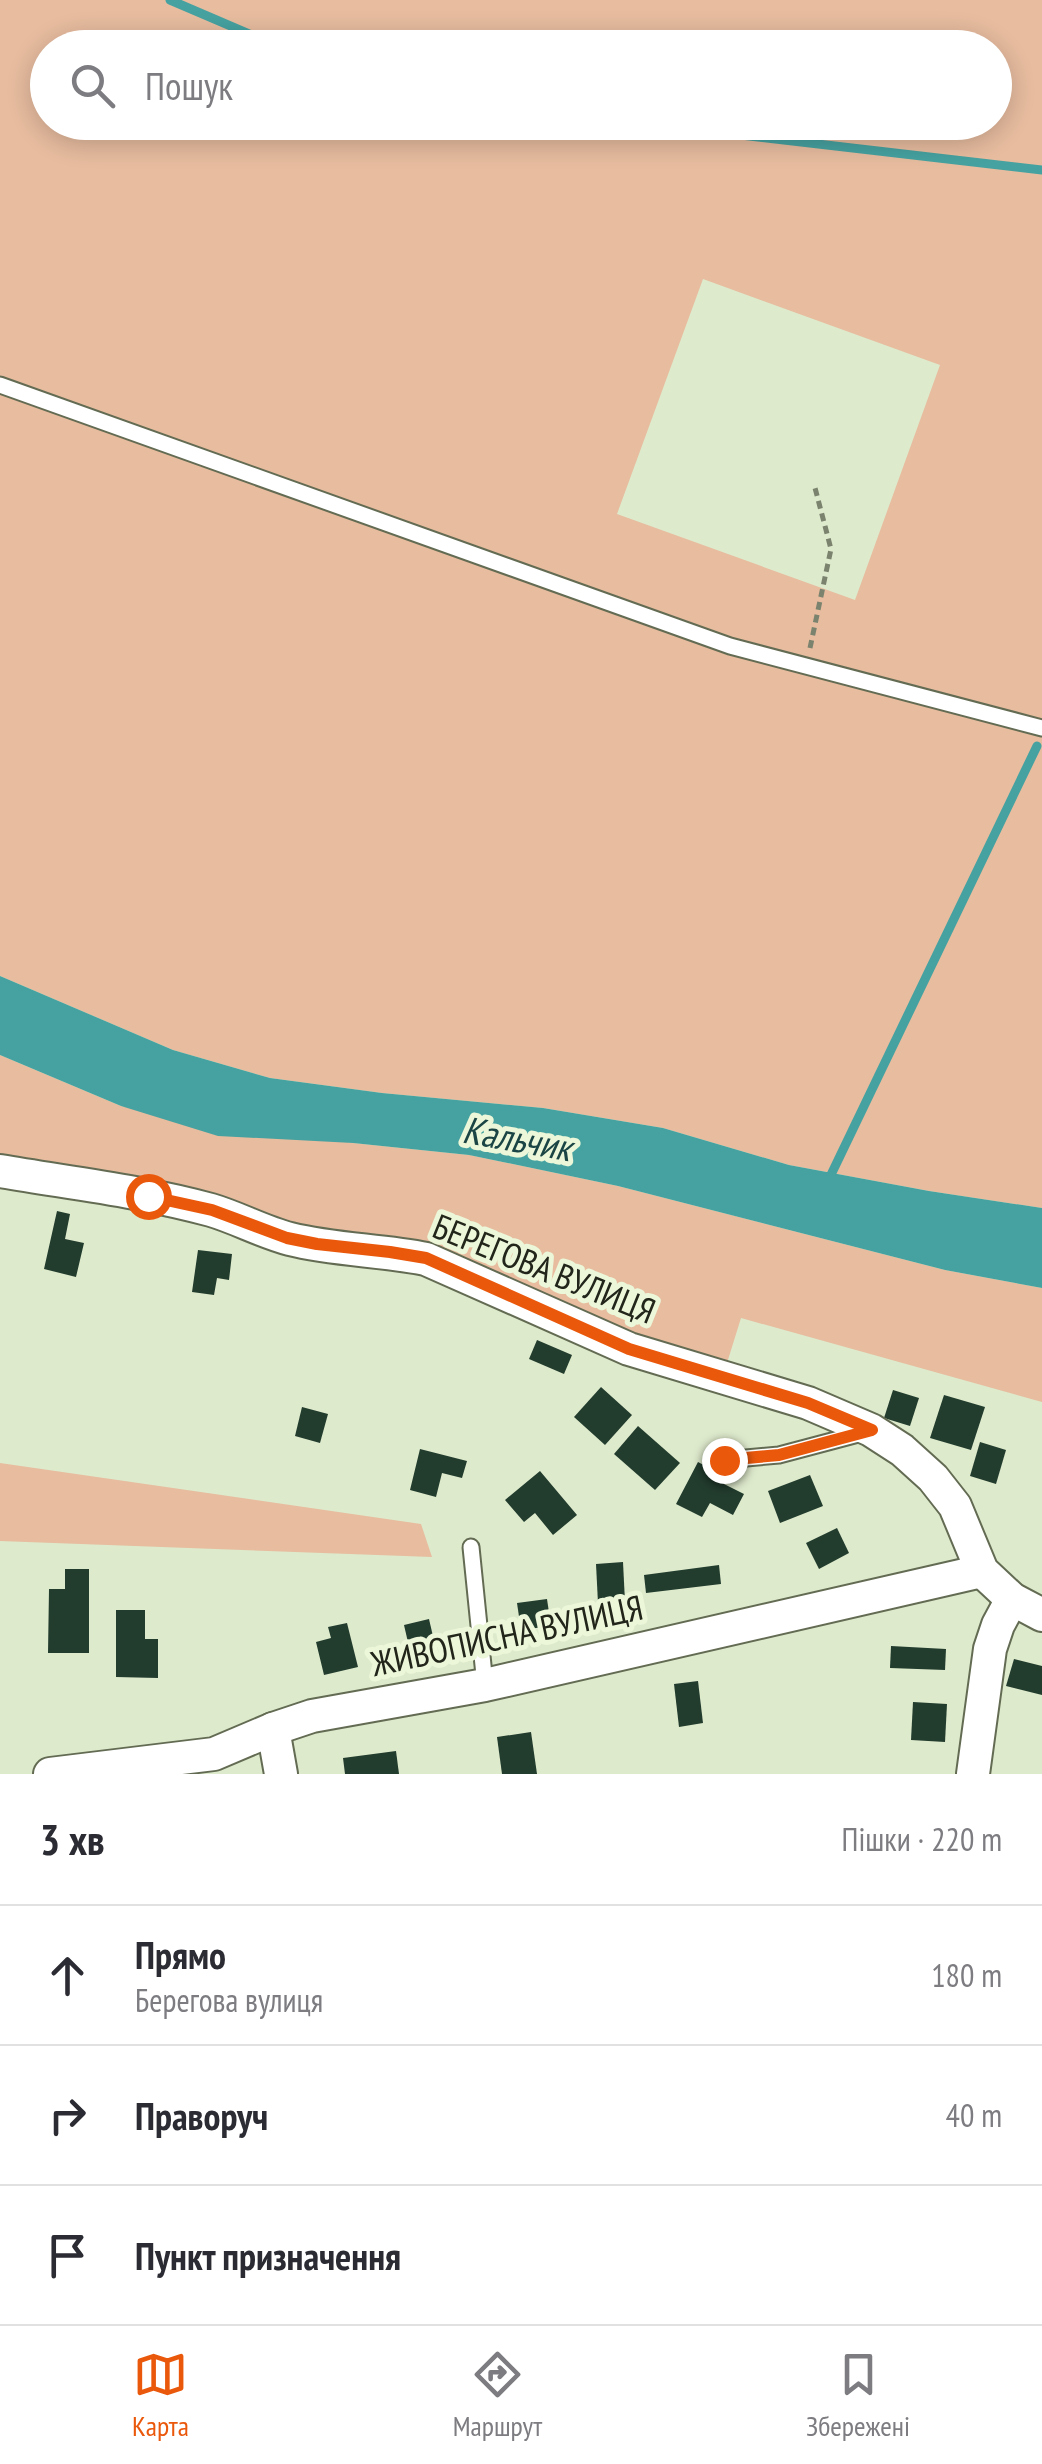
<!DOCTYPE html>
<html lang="uk">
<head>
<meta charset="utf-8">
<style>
	:root { --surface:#fff; --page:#f2f2f3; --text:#2b2b33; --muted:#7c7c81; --line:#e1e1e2; --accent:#ea580c }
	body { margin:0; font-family:"PT Sans Narrow",sans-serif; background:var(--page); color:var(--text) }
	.stop { position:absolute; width:30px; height:30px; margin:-22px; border:8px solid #ea580c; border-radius:50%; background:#fff }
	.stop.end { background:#ea580c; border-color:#fff; box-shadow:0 2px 10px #0008 }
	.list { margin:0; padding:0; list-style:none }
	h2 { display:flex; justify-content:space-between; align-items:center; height:130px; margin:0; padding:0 40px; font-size:42px }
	h2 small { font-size:32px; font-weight:400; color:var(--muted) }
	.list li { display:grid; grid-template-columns:65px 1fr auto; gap:30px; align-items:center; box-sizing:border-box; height:140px; padding:0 40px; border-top:2px solid var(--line) }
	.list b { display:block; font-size:38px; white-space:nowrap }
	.list p { margin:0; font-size:32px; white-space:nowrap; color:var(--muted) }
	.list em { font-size:32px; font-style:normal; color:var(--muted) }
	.icon { flex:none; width:55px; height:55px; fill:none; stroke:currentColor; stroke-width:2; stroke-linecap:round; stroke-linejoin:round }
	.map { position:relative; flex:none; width:1042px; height:1774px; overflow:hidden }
	.search { position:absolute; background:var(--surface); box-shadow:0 5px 25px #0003; left:30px; right:30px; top:30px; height:110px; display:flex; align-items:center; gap:25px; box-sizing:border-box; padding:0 35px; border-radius:55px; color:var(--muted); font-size:38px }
	.sheet { height:550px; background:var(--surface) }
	nav { display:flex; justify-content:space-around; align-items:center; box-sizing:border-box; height:140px; border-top:2px solid var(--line); background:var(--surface); font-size:28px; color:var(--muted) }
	nav a { display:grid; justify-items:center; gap:5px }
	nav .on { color:var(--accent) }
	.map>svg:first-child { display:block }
	.green { fill:#e7bc9f; fill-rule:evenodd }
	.water { fill:#46a2a0 }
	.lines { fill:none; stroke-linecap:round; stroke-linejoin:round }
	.stream { stroke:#46a2a0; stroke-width:9 }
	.building { fill:#223c2e }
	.lane-casing { stroke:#636c53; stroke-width:19 }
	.street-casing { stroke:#636c53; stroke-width:36 }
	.path { stroke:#7b836f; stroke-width:5; stroke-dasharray:8 5; stroke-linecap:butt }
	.lane { stroke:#fff; stroke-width:15 }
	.street { stroke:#fff; stroke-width:32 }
	.route { stroke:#ea580c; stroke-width:12 }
	.labels { text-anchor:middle; stroke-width:10; stroke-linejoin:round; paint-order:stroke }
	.street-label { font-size:35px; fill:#21251a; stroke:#ecf7d9 }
	.water-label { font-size:38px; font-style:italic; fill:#1b4544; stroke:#ecf7d9 }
</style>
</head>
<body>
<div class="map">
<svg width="1042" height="1774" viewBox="0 0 1042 1774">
	<rect width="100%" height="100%" fill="#deeacc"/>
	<g class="green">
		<path d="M 0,0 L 1042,0 L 1042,1208 L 929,1191 L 789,1165 L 663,1128 L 543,1108 L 382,1093 L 270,1078 L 173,1050 L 0,976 ZM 48,48 L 994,48 L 994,122 L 48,122 ZM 703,279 L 940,365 L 855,600 L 617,514 Z"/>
		<polygon points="0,1055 121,1106 353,1143 469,1155 618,1186 945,1270 1042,1288 1042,1402 741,1318 722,1379 426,1259 0,1171"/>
		<polygon points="0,1463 421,1524 432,1557 0,1541"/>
	</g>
	<polygon class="water" points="0,976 173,1050 270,1078 382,1093 543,1108 663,1128 789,1165 929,1191 1042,1208 1042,1288 945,1270 618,1186 469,1155 353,1143 218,1136 121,1106 0,1055"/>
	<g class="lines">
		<g class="stream">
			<polyline points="170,0 282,48"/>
			<polyline points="629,122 1042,170"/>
			<polyline points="828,1181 1037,746"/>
		</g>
	</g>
	<g class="building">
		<polygon points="57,1211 70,1214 65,1239 84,1243 76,1277 44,1269"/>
		<polygon points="198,1250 232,1254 229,1280 217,1278 214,1295 192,1292"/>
		<polygon points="537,1340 572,1355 564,1374 529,1359"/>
		<polygon points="601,1387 632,1415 605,1445 574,1417"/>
		<polygon points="893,1390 919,1398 910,1426 884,1418"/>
		<polygon points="944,1395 985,1407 971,1450 930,1438"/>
		<polygon points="302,1407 328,1414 320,1443 295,1436"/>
		<polygon points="638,1426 680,1463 655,1490 614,1454"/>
		<polygon points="980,1442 1006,1450 996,1484 970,1476"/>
		<polygon points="420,1449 467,1461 462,1478 442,1473 436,1497 410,1490"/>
		<polygon points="698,1462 728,1478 724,1484 744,1494 733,1515 710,1503 702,1517 676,1504"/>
		<polygon points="540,1471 577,1515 553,1535 535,1513 524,1522 505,1500"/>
		<polygon points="810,1475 823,1506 780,1523 768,1491"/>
		<polygon points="837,1528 849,1553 819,1569 806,1543"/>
		<polygon points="623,1562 626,1622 599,1623 596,1564"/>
		<polygon points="719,1565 721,1584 646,1593 644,1575"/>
		<polygon points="65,1569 89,1569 89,1653 48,1653 49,1589 65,1589"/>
		<polygon points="547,1599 551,1626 521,1630 517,1603"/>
		<polygon points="116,1610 145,1610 145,1639 158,1639 158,1678 116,1677"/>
		<polygon points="429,1619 438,1658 413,1664 404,1625"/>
		<polygon points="347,1623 358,1667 324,1675 316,1642 331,1638 328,1627"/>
		<polygon points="891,1646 946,1649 945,1670 890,1668"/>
		<polygon points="1014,1659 1042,1666 1042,1695 1006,1686"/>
		<polygon points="698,1681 703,1723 679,1727 674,1684"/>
		<polygon points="913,1702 947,1704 945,1742 911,1740"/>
		<polygon points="531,1732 537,1774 502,1774 497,1737"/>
		<polygon points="396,1751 399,1774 345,1774 343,1758"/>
	</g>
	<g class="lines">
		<defs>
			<g id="lane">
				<polyline points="0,385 730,646 1042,728"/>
				<polyline points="724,1460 779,1455 862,1433"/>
				<polyline points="471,1547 485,1685"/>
			</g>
			<g id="street">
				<path d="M 0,1171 C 70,1183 142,1191 211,1210 C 238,1218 263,1232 290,1239 C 334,1250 381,1250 426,1259 L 629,1349 L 808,1403 L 871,1430 L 902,1450 L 933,1478 L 955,1506 L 982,1571 L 1012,1599 L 1042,1615"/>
				<polyline points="273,1729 281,1774"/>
				<polyline points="50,1774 214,1754 273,1729 312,1716 485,1685 982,1571"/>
				<polyline points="973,1774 990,1649 998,1625 1012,1599"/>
			</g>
		</defs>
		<use href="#lane" class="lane-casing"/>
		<use href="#street" class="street-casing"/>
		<polyline class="path" points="810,648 831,549 814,484"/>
		<use href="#lane" class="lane"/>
		<use href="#street" class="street"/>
	</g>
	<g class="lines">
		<polyline class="route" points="148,1196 212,1210 287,1238 317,1244 390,1252 426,1258 629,1349 808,1403 872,1430 779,1455 724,1460"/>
	</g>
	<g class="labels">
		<g class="street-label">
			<text transform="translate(544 1269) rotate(22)" y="12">БЕРЕГОВА ВУЛИЦЯ</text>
			<text transform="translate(507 1636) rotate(-12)" y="12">ЖИВОПИСНА ВУЛИЦЯ</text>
		</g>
		<g class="water-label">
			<text transform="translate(517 1139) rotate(10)" y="13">Кальчик</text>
		</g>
	</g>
</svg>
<div class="stop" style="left:148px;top:1196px"></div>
<div class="stop end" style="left:724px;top:1460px"></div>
<div class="search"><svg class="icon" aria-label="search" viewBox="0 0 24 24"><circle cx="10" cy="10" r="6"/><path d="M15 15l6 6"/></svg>Пошук</div>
</div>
<section class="sheet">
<h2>3 хв<small>Пішки · 220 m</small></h2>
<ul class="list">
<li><svg class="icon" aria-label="ahead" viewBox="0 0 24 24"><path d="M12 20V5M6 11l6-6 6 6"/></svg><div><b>Прямо</b><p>Берегова вулиця</p></div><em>180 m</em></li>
<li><svg class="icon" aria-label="right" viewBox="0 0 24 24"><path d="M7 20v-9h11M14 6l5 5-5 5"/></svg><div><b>Праворуч</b></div><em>40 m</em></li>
<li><svg class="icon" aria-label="arrive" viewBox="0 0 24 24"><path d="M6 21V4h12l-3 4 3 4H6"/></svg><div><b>Пункт призначення</b></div></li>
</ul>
</section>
<nav>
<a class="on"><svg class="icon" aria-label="map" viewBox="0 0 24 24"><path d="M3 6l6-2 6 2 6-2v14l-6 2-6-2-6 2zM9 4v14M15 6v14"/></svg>Карта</a>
<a><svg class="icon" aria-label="directions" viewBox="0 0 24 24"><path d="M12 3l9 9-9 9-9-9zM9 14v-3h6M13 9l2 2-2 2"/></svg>Маршрут</a>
<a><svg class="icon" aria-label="saved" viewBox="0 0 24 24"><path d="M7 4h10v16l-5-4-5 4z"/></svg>Збережені</a>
</nav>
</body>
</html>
